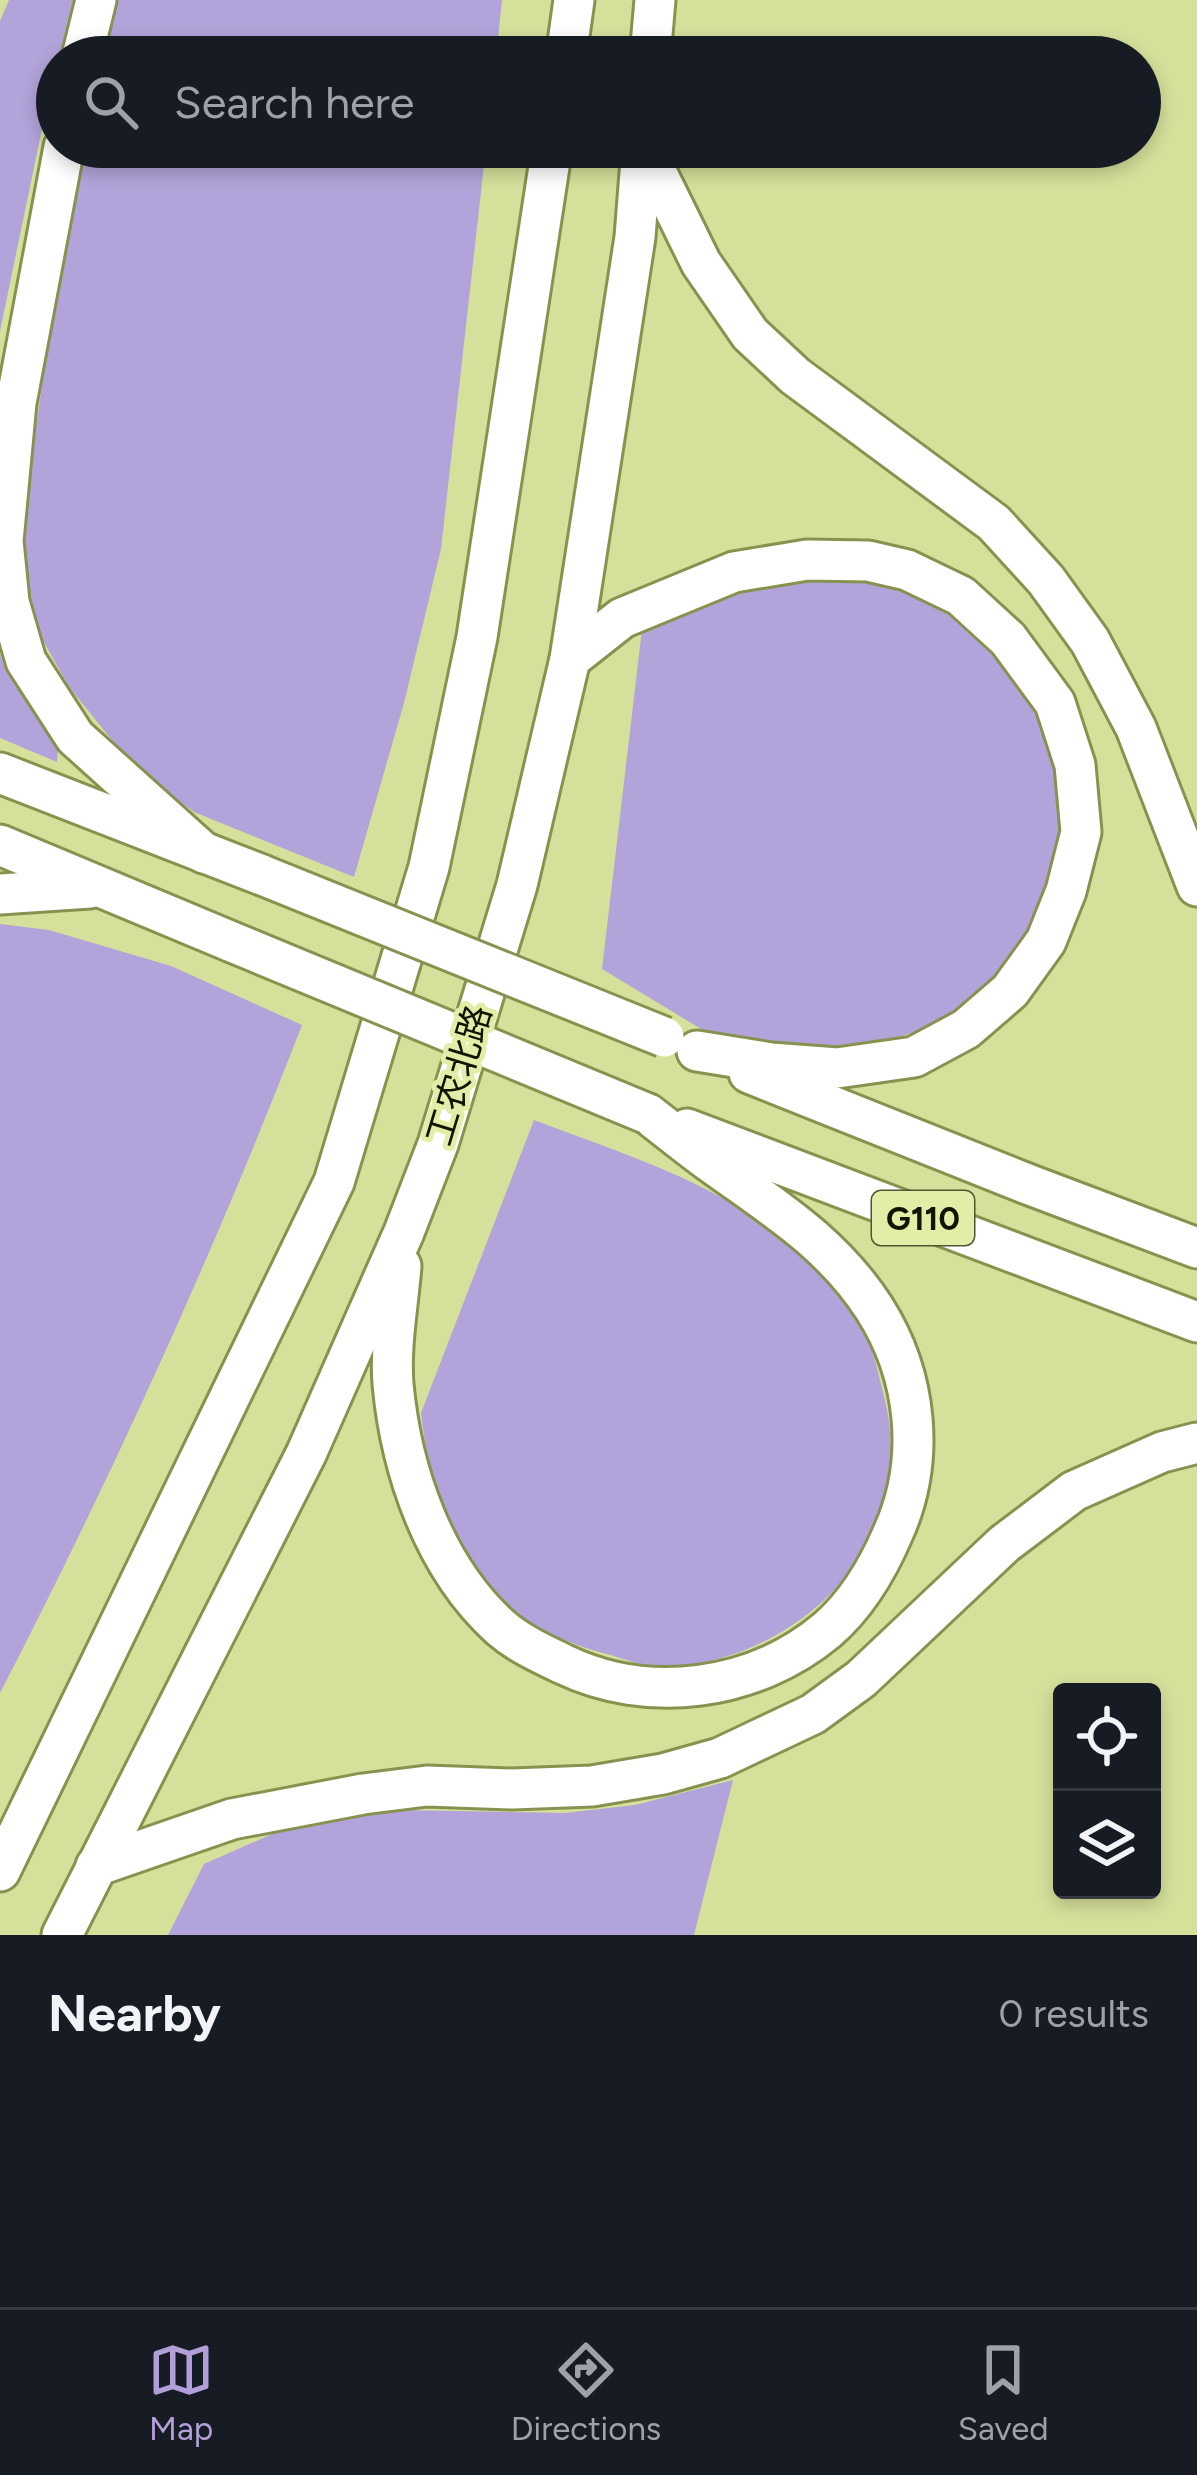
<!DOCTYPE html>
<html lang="en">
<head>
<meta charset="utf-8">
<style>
	:root { --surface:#171b24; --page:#242831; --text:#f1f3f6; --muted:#9ea1a6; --line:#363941; --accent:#b29fd7 }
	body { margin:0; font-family:Figtree,"Noto Sans SC",sans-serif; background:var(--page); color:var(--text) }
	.controls { position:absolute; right:36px; bottom:36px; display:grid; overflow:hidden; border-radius:12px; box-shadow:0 6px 18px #0003 }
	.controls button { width:108px; height:108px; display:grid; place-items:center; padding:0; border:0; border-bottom:3px solid var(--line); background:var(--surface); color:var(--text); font:60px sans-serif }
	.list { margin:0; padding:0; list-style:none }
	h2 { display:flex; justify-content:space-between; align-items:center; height:156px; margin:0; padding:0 48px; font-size:51px }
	h2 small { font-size:39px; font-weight:400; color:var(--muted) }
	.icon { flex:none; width:66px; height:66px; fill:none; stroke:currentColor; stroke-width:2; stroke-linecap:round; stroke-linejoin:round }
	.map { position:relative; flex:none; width:1197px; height:1935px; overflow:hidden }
	.search { position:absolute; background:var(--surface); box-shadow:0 6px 18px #0003; left:36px; right:36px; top:36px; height:132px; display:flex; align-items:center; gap:30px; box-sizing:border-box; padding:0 42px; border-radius:66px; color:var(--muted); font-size:45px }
	.sheet { height:372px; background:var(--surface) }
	nav { display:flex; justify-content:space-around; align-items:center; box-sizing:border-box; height:168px; border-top:3px solid var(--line); background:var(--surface); font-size:33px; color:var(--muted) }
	nav a { display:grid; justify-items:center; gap:6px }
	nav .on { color:var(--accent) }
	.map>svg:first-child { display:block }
	.green { fill:#b2a4da }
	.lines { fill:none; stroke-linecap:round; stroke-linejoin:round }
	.trunk-casing { stroke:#88924f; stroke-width:45 }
	.trunk { stroke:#fff; stroke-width:39 }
	.trunk-bridge-casing { stroke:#88924f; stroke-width:45; stroke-linecap:butt }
	.trunk-bridge { stroke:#fff; stroke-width:39 }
	.labels { text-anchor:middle; stroke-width:10; stroke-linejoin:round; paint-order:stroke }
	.shield { fill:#e2eea7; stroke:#505532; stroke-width:3 }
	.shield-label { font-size:33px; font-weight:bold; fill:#111400 }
	.street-label { font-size:36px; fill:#111400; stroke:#e2eea7 }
</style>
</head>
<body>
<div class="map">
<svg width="1197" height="1935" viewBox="0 0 1197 1935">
	<rect width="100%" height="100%" fill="#d5e19b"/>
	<g class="green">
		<polygon points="9,0 73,0 59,57 57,57 0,331 0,21"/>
		<polygon points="113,0 502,0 496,57 102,57"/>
		<polygon points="85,147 486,147 441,549 404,703 354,877 194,812 136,770 69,687 32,621 23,520 51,321"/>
		<polygon points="844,574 897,589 963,622 1006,658 1040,716 1059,784 1061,859 1035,926 992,982 942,1024 858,1049 776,1047 711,1035 602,969 642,629 718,591"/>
		<polygon points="0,654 4,665 58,747 57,762 0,738"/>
		<path d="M 0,924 L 49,930 L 171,966 L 302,1025 C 214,1253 112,1476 0,1693 Z"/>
		<path d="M 534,1120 C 605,1147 678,1170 743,1210 C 756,1218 770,1225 781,1234 C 816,1262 855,1306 871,1348 C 876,1362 879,1377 883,1392 C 922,1537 810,1655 669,1668 C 650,1670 626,1659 607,1654 C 565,1644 510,1618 483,1583 C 447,1536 427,1471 421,1413 Z"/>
		<polygon points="733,1780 694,1935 168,1935 204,1864 288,1827 400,1810 565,1813 635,1805"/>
	</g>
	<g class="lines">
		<defs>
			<g id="trunk">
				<polyline points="82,57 96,0"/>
				<polyline points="566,57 574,0"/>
				<polyline points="650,57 655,0"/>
				<polyline points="64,147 16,403 3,541 9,602 26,661 75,737 204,853"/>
				<polyline points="644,147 701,263 750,334 795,376 994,523 1046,580 1090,641 1136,728 1197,886"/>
				<polyline points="570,659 622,618 734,572 807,560 868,561 907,570 961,596 1008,639 1055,703 1075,765 1081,832 1066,891 1046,941 1010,991 966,1029 914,1057 837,1068 771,1063 697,1051"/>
				<polyline points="0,773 262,875"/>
				<polyline points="0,845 232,942"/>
				<polyline points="0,894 90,888"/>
				<polyline points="749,1073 1030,1185 1197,1248"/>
				<polyline points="687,1129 1197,1322"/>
				<path d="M 401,1266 C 398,1304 390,1346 393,1384 C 401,1471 434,1567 500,1627 C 518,1643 542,1654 563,1664 C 648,1705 754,1691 827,1630 C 856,1605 878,1568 893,1533 C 926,1460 917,1375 874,1308 C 832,1243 774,1208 713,1164 C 691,1148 670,1131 648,1114"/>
				<polyline points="96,1866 232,1819 363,1794 427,1786 512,1789 592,1786 663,1774 720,1758 813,1714 861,1679 1004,1544 1074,1491 1162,1452 1197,1443"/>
				<polyline points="0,1871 334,1182 429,867 477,637 552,147"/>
				<polyline points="62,1935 306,1454 404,1232 438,1144 517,885 570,659 635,237 642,147"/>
			</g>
		</defs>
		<use href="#trunk" class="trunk-casing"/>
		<use href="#trunk" class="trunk"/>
		<defs>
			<g id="trunk-bridge">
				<polyline points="262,875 664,1037"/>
				<polyline points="232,942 648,1114"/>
			</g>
		</defs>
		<use href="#trunk-bridge" class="trunk-bridge-casing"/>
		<use href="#trunk-bridge" class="trunk-bridge"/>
	</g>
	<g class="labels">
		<rect class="shield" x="872" y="1191" width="102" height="54" rx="9"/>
		<g class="shield-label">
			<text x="923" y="1230">G110</text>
		</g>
		<g class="street-label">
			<text transform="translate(458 1075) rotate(-73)" y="13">工农北路</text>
		</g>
	</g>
</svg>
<div class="controls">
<button><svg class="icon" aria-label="locate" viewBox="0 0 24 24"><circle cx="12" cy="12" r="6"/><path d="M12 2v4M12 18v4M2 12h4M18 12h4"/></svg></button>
<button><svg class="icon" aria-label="layers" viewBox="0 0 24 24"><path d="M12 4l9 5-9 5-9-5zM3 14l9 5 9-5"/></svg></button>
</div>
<div class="search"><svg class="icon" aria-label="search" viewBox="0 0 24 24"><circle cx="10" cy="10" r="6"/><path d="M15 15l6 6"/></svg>Search here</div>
</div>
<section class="sheet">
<h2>Nearby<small>0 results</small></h2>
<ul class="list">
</ul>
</section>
<nav>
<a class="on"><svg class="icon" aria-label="map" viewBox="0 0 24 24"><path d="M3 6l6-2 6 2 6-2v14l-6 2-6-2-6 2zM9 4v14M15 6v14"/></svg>Map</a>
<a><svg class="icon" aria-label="directions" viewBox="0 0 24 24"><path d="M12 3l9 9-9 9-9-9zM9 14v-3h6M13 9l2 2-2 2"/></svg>Directions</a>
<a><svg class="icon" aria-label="saved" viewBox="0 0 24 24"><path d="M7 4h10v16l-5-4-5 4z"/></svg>Saved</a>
</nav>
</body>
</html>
